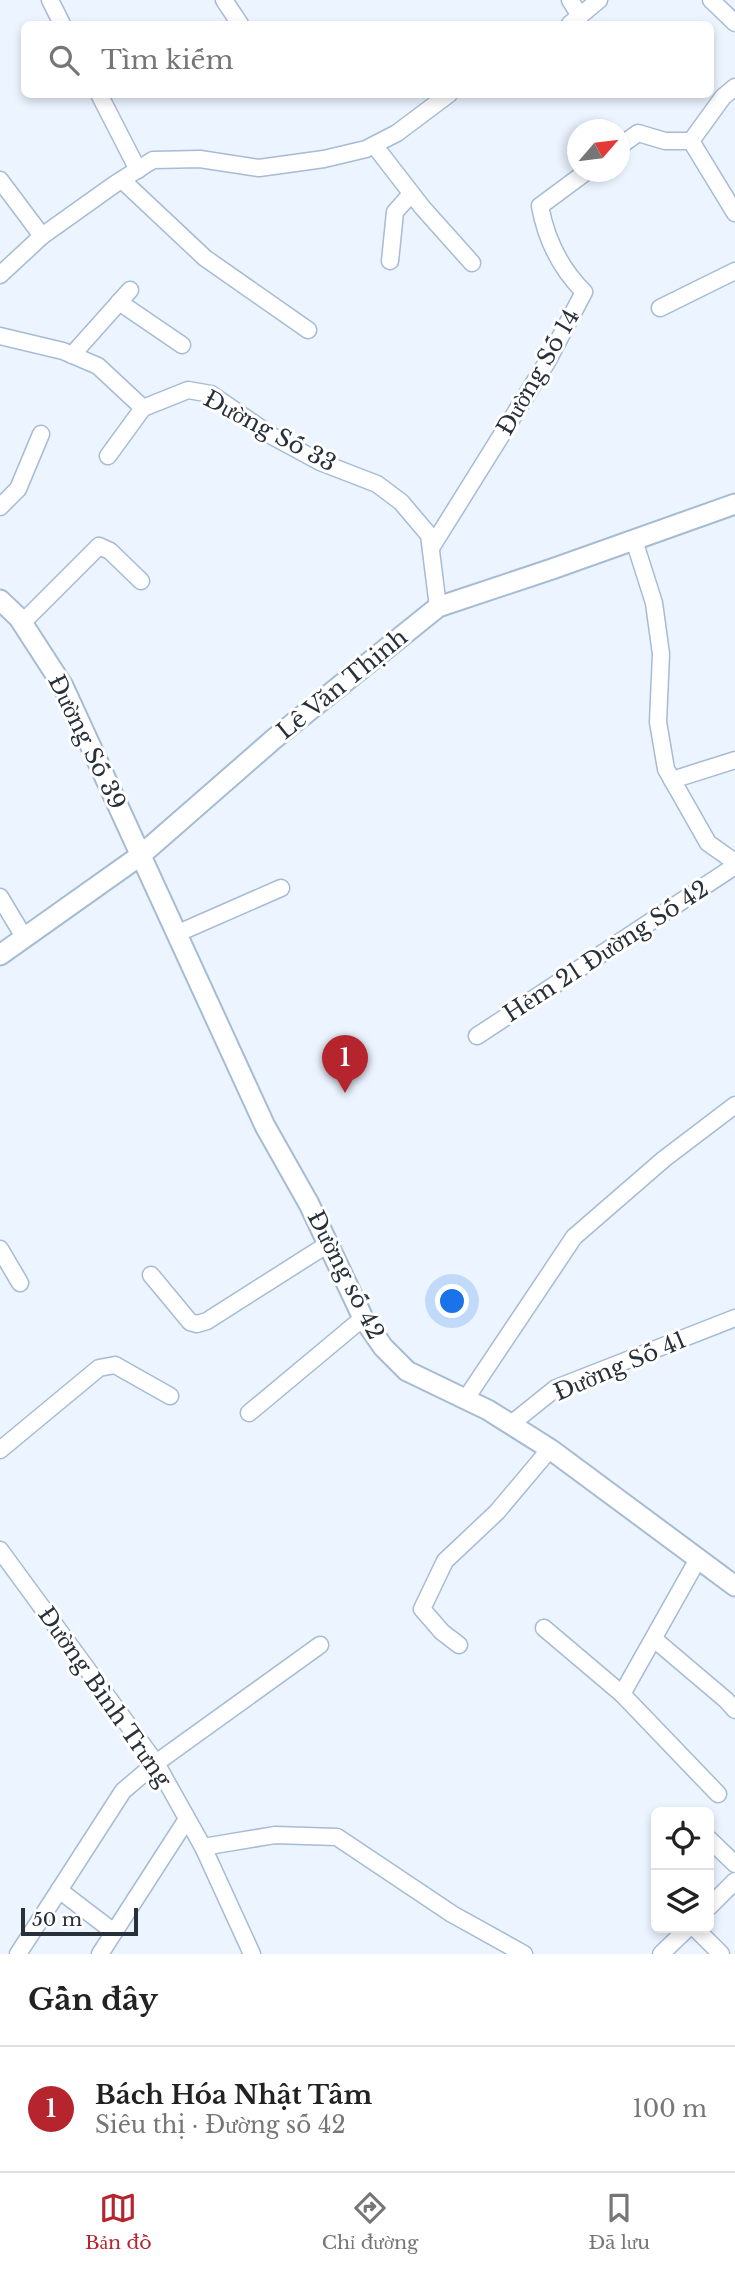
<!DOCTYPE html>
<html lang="vi">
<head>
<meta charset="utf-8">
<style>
	:root { --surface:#fff; --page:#f6f6f6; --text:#222; --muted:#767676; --line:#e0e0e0; --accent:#b6252d }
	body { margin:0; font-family:"Libre Baskerville",serif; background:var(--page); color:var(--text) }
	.controls { position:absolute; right:21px; bottom:21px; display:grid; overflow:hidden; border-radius:10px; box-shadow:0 4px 10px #0003 }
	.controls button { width:63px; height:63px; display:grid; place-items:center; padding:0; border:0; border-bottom:2px solid var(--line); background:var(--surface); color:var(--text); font:35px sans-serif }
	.compass { position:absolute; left:567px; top:119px; width:63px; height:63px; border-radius:50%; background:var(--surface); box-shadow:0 4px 10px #0003; rotate:62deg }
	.scale { position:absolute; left:21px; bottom:18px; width:117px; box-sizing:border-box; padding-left:7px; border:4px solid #28303a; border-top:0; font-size:19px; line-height:24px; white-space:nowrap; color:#28303a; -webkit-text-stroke:5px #fff; paint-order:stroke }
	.you { position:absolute; left:453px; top:1302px; width:24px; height:24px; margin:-18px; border:5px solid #fff; border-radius:50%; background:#1a73e8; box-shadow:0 0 0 10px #1a73e833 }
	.badge { display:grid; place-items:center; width:46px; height:46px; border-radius:50%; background:var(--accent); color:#fff; font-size:23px; font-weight:700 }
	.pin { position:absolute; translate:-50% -58px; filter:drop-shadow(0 2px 4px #0008) }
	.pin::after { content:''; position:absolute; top:37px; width:24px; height:21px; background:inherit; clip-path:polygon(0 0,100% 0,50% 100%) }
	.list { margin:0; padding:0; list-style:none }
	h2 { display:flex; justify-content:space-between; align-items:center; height:91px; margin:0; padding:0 28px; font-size:30px }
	h2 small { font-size:23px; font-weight:400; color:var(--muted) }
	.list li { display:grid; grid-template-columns:46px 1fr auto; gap:21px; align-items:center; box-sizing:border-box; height:126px; padding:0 28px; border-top:2px solid var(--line) }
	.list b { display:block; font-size:26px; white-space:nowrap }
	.list p { margin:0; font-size:23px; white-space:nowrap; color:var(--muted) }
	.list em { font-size:23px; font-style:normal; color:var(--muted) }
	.icon { flex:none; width:38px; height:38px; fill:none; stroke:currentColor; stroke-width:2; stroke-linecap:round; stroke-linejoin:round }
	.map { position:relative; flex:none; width:735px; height:1954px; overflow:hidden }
	.search { position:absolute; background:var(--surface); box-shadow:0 4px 10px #0003; left:21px; right:21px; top:21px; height:77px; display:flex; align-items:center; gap:18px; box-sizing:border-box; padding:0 24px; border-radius:10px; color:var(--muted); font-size:26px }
	.sheet { height:217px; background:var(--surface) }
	nav { display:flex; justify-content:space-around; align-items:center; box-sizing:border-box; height:98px; border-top:2px solid var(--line); background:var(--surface); font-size:19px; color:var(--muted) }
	nav a { display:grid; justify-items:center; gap:4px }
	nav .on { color:var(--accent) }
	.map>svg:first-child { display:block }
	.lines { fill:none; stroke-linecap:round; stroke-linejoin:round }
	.minor-casing { stroke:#a6bbd4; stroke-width:19 }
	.tertiary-casing { stroke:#a6bbd4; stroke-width:23 }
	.minor { stroke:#fff; stroke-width:16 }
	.tertiary { stroke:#fff; stroke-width:19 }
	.labels { text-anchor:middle; stroke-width:6; stroke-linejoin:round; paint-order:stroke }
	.street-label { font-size:23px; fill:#28303a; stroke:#fff }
</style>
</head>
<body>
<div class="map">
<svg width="735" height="1954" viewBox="0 0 735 1954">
	<rect width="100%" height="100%" fill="#ebf4ff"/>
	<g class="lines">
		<defs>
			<g id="minor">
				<polyline points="50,0 62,24"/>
				<polyline points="224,0 240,24"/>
				<polyline points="570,0 580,16"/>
				<polyline points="711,0 735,23"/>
				<polyline points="570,24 599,0"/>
				<polyline points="99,94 138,170"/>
				<polyline points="691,141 735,213"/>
				<polyline points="374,145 422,207 472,263"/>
				<polyline points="620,146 638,133 665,141 691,141 723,97 735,87"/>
				<polyline points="0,180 42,236"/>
				<polyline points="122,180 205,258 308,330"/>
				<polyline points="390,261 395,212 411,194"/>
				<polyline points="0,275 42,236 115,184 153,160 200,159 259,168 324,159 366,149 397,133 449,94"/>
				<polyline points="119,302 182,345"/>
				<polyline points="660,308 735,271"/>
				<polyline points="0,336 63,351 98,366 143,408 188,390 211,394 272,436 320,462 377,484 401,502 429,535 438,607"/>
				<polyline points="72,355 130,290"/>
				<polyline points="108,456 143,408"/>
				<polyline points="0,507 18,489 41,434"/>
				<polyline points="634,540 654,603 661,654 658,722 666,769 708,843 735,862"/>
				<path d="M 431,548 L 547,362 L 584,292 C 560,268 546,239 540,206 L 586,172"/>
				<polyline points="22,623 99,546 110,551 141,581"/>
				<polyline points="672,780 735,760"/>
				<polyline points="0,897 24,937"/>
				<polyline points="176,934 281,888"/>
				<polyline points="477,1036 735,866"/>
				<polyline points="0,1249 20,1283"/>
				<polyline points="151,1275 190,1322 197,1324 207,1321 328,1244"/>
				<polyline points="465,1400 574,1237 664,1159 735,1105"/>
				<polyline points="249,1413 363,1318"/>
				<polyline points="511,1424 556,1388 735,1318"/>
				<polyline points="0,1450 99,1368 115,1365 170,1396"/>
				<polyline points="0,1550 156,1763 203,1847 252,1954"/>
				<polyline points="698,1559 622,1694 718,1794"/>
				<polyline points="544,1628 622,1694"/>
				<polyline points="654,1639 726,1700 735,1710"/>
				<polyline points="459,1645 442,1632 422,1609 445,1561 497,1512 550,1449"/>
				<polyline points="709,1839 735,1864"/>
				<polyline points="203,1847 275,1835 337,1837 452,1914 524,1954"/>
				<polyline points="59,1890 114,1932"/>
				<polyline points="709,1907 735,1881"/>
				<polyline points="695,1928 721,1954"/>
				<polyline points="18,1954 123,1791 156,1763 320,1645"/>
				<polyline points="100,1954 187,1819"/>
				<polyline points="661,1954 688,1928"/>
			</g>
			<g id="tertiary">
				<polyline points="0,600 19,618 63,686 265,1126 309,1204 363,1318 383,1347 407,1371 488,1410 550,1449 735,1586"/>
				<polyline points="0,955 141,855 275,738 438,607 552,569 735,504"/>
			</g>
		</defs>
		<use href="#minor" class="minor-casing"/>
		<use href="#tertiary" class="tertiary-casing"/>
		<use href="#minor" class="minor"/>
		<use href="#tertiary" class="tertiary"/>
	</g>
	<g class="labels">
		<g class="street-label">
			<text transform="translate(538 372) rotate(-60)" y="8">Đường Số 14</text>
			<text transform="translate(270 431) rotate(28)" y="8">Đường Số 33</text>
			<text transform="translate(342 684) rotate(-39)" y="8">Lê Văn Thịnh</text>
			<text transform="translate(87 742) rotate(64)" y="8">Đường Số 39</text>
			<text transform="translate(606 951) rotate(-33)" y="8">Hẻm 21 Đường Số 42</text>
			<text transform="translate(346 1275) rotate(63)" y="8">Đường số 42</text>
			<text transform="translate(620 1366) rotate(-23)" y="8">Đường Số 41</text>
			<text transform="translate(105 1697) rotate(55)" y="8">Đường Bình Trưng</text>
		</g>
	</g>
</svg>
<div class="controls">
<button><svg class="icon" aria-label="locate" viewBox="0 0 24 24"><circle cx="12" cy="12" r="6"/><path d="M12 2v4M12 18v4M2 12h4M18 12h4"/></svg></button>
<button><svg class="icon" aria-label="layers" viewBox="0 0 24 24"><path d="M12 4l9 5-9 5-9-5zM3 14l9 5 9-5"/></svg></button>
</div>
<svg class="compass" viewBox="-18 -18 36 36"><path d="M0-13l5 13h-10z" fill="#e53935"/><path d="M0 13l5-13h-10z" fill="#767676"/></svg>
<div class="scale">50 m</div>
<div class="you"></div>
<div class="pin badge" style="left:345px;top:1093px">1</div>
<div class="search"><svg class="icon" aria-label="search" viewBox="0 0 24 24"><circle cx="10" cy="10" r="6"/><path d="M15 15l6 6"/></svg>Tìm kiếm</div>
</div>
<section class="sheet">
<h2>Gần đây<small></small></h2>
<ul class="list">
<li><span class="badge">1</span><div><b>Bách Hóa Nhật Tâm</b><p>Siêu thị · Đường số 42</p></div><em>100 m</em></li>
</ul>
</section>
<nav>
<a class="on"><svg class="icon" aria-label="map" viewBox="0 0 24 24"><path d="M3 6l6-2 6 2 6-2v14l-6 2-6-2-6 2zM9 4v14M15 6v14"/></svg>Bản đồ</a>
<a><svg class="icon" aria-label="directions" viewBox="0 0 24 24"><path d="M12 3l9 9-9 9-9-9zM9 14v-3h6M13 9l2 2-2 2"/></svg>Chỉ đường</a>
<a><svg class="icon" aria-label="saved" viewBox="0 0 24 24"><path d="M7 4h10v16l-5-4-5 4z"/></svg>Đã lưu</a>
</nav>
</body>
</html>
